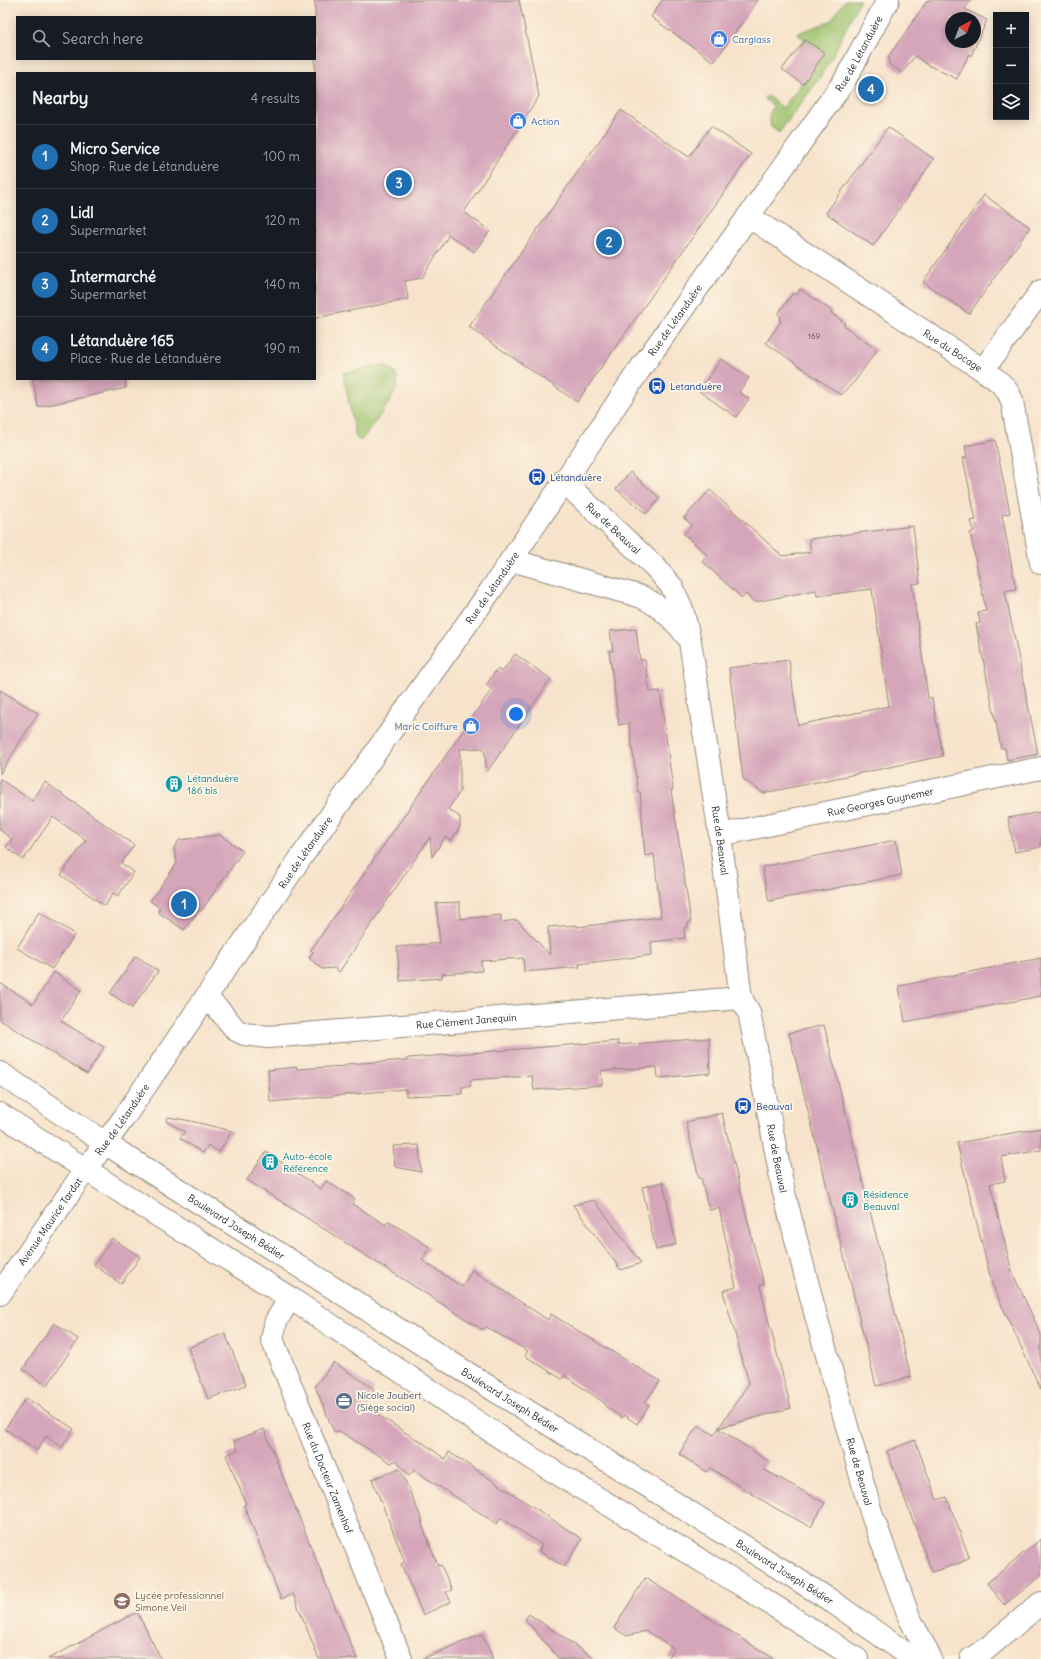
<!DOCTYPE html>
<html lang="en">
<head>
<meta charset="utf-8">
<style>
	:root { --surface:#171b24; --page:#242831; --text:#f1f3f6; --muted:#9ea1a6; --line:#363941; --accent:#1f6fb2 }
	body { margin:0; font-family:Delius,sans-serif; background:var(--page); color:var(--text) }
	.controls { position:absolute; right:12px; top:12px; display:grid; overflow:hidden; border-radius:0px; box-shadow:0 2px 10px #0003 }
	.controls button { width:36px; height:36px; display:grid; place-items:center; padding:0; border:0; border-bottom:1px solid var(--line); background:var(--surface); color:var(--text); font:20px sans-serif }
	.compass { position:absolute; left:945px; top:12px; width:36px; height:36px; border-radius:50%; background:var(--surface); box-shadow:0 2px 10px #0003; rotate:42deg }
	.you { position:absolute; left:516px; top:714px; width:14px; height:14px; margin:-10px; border:3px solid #fff; border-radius:50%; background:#1a73e8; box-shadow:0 0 0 6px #1a73e833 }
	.badge { display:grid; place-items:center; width:26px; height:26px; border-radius:50%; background:var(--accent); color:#fff; font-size:13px; font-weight:700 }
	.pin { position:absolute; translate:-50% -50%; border:2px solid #fff; box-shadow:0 1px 4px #0006 }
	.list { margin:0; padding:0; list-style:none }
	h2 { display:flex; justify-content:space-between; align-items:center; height:52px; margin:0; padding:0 16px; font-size:17px }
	h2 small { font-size:13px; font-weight:400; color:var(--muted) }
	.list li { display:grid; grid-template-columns:26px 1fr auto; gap:12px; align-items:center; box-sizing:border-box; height:64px; padding:0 16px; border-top:1px solid var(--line) }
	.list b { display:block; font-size:15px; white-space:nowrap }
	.list p { margin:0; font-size:13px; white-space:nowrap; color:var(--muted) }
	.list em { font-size:13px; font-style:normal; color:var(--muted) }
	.icon { flex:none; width:22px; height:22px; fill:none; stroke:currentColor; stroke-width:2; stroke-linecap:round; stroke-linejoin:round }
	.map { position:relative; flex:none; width:1041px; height:1659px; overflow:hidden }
	.search { position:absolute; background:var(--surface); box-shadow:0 2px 10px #0003; left:16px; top:16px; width:300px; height:44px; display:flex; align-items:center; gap:10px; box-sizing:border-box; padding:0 14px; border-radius:0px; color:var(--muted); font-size:15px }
	.panel { position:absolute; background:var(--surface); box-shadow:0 2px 10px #0003; left:16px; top:72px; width:300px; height:308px; border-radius:0px }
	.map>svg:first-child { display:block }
	.green { fill:#9dc26d; stroke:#64764c }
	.building { fill:#d5a5ba; fill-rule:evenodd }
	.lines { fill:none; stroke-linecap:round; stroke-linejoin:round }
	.minor-casing { stroke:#91877b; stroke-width:24 }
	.major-casing { stroke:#91877b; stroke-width:24 }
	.minor { stroke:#fff; stroke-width:22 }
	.major { stroke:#fff; stroke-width:22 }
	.labels { text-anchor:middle; stroke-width:4; stroke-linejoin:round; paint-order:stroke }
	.number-label { font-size:8px; fill:#564a4f }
	.shop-label { font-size:10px; fill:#366cbe; stroke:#fcf5e5; text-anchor:start }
	.street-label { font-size:10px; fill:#2b2b2b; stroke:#fcf5e5 }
	.transit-label { font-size:10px; fill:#164399; stroke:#fcf5e5; text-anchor:start }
	.culture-label { font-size:10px; fill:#0d838f; stroke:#fcf5e5; text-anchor:start }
	.service-label { font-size:10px; fill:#4e5e75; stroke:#fcf5e5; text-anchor:start }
	.education-label { font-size:10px; fill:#785e54; stroke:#fcf5e5; text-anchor:start }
</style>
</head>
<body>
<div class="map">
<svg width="1041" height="1659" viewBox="0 0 1041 1659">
	<rect width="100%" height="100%" fill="#fcf5e5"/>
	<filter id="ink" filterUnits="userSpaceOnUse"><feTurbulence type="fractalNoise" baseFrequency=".025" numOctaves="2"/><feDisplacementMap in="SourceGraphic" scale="8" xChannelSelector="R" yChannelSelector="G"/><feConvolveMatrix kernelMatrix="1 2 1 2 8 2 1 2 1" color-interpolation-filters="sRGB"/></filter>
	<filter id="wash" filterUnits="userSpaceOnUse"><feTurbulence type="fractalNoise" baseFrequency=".012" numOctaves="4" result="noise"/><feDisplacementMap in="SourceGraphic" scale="16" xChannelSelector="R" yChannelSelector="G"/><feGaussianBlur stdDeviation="0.9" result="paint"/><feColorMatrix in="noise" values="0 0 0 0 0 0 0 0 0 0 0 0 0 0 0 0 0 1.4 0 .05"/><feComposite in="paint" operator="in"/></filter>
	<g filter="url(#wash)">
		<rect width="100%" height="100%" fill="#f7e3cb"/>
		<g class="green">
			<polygon points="845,0 860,0 831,59 817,82 779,133 771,127 769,116 773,106 765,99 765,97 768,96 783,108 824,53 798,35 798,33 831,21"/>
			<path d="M 381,365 C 412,374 392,398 381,414 C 374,423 368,432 361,441 L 356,438 L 343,373 Z"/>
		</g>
		<g id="blocks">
			<g class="building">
				<polygon points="315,0 519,0 539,96 464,212 490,231 474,252 449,235 422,278 405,281 408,299 315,318"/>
				<polygon points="662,0 758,0 714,62 651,17"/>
				<path d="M 928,0 L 971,0 L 965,9 L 987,20 L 971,56 L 969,54 L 957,79 L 928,65 L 915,56 L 902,73 L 889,64 L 889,56 ZM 951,18 L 975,18 L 975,42 L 951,42 Z"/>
				<polygon points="805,40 825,53 803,84 782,69"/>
				<polygon points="621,110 689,157 711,126 751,154 577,402 469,327"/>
				<polygon points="888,127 934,159 873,246 826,213"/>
				<polygon points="984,195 1030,227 969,314 923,282"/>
				<polygon points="800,289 832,311 831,313 845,323 843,325 877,350 855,381 841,395 766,343 781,321 779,319 781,317 778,314 793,293 797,295"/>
				<polygon points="721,359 749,378 739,392 749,399 736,417 699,391"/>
				<polygon points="33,379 125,379 126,388 38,407"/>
				<polygon points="995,440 1010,513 1002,515 1016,589 1005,591 1038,754 1007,760 1005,748 1001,748 976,624 980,623 978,612 986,611 970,533 974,531 971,521 976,520 963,458 967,457 965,446"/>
				<polygon points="630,472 660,498 646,514 616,489"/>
				<polygon points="710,490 782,556 811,552 809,539 913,526 920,583 912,584 928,698 932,698 943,756 764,793 743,779 729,668 789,660 798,725 889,706 872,589 817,596 816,590 755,602 746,594 742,598 702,561 707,555 684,534 692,525 684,518"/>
				<polygon points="636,629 640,660 645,660 650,692 660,691 673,790 671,790 691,922 688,923 688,927 684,928 685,938 651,942 652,955 579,964 580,967 524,972 523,958 481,961 482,971 442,974 442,978 400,981 397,947 440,943 436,903 460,902 460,919 501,915 501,922 517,920 550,955 548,927 577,925 577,927 661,917 654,854 645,856 640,792 638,792 629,723 619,725 609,650 613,651 610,631"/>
				<polygon points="515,654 551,679 487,772 484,748 460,749 460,792 448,809 460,817 460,827 451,841 445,837 432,857 430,837 339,972 334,968 322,969 309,958 313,952 311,950 492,689 486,685 497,669 502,672"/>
				<polygon points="0,690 38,713 0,774"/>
				<polygon points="0,779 32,801 45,782 134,845 121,863 134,872 118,896 113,893 105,906 61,875 86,840 53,817 23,860 6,847 12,839 0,830"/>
				<polygon points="1041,812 1041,847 1015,852 1008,818"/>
				<polygon points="220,835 243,851 201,911 199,910 184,930 158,912 160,908 150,901 177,863 174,848 179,840"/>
				<polygon points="896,840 902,875 769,901 762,867"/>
				<polygon points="39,912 75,934 52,969 17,948"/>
				<polygon points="136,956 158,971 132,1008 110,993"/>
				<polygon points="1041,958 1041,996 905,1022 899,986"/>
				<polygon points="54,972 81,990 61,1021 104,1047 87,1074 0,1020 0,983 33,1004"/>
				<polygon points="824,1025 911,1377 876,1386 789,1033"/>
				<polygon points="709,1038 710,1073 658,1078 657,1067 601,1071 602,1085 534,1090 532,1076 499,1078 470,1080 471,1086 462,1087 462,1094 406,1096 406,1089 270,1102 268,1070 297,1067 297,1069 346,1066 346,1064 408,1060 408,1058 618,1041 618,1045"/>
				<polygon points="722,1113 752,1239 764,1284 760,1285 765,1307 791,1408 718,1428 768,1461 763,1469 825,1503 811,1527 775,1508 710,1468 707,1472 679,1454 698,1425 714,1435 749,1383 723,1291 736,1287 719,1208 709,1210 701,1178 699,1178 686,1122"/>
				<polygon points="168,1117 191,1121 232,1131 219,1152 208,1145 203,1153 180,1138 185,1132 166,1121"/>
				<polygon points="1041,1128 1041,1150 1001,1157 1005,1181 990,1184 1012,1272 1041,1334 1041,1390 992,1284 957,1143"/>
				<polygon points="419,1145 421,1172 395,1167 393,1146"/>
				<polygon points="266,1152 321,1189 326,1181 355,1199 352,1204 386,1225 388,1221 430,1247 422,1260 462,1287 472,1270 548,1320 551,1314 660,1381 645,1403 649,1405 637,1424 624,1415 622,1418 605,1406 606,1404 564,1375 562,1379 525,1356 528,1351 486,1327 483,1330 247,1180"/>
				<polygon points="663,1182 676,1244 656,1250 642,1187"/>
				<polygon points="594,1200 601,1209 641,1263 621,1270 573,1205"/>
				<polygon points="112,1238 140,1257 121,1284 94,1265"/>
				<polygon points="54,1323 78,1339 47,1386 23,1369"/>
				<polygon points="225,1333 246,1385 208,1399 188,1348"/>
				<polygon points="334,1362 374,1389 364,1406 422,1443 422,1442 445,1459 449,1452 582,1539 564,1567 539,1551 542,1545 501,1518 497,1524 414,1470 409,1476 396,1460 391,1463 339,1431 334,1432 315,1386"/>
				<polygon points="26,1398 74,1429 62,1447 46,1436 37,1450 5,1429"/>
				<polygon points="264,1429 333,1602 357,1659 319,1659 293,1594 281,1599 244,1505 246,1504 226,1455 238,1450 234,1441"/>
				<polygon points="915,1440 937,1500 947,1497 969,1557 960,1563 932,1572 887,1451"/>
				<polygon points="400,1469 423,1522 421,1522 438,1566 441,1565 452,1590 446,1592 451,1602 423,1615 401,1564 405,1562 372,1479"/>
				<polygon points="1041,1539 1041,1576 1004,1605 987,1583"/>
				<polygon points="645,1578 684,1602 774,1659 668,1659 674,1649 646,1631 627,1636 614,1628"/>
				<polygon points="137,1612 161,1659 48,1659"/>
				<polygon points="529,1614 595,1659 559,1659 525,1619"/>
				<polygon points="482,1634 493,1659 422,1659"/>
			</g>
		</g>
	</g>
	<g filter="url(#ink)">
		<use href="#blocks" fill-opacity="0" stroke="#91877b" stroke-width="1"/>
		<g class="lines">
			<defs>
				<g id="minor">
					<path id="s1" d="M 748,216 L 983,370 C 996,379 1007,386 1012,401 L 1041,563"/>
					<polyline points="983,370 1041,291"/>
					<path id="s2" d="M 563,481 L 655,567 L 672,587 L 682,609 L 690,641 L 720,835 L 741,998 L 749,1012 L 784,1193 L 816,1316 L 871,1512 L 909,1617 L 931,1659"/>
					<path d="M 511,560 L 642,597 C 661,607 673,618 686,635"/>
					<path id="s3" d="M 720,835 L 1041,768"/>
					<path id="s4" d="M 206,998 L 220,1011 L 236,1030 L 244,1034 L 268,1037 L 741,998"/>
					<path id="s5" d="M 0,1294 L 86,1169 L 123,1119 L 302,856 L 491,590 L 638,372 L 845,80 L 888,0"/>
					<path id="s6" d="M 290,1298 L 276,1321 L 272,1339 L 401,1659"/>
					<polyline points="971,1659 985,1650 1041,1603"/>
				</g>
				<g id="major">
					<path id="s7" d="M 0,1073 L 105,1143 L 486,1385 L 830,1600 L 914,1659"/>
					<polyline points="0,1114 133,1200 290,1298 530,1457 743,1586 857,1659"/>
				</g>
			</defs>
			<use href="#minor" class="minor-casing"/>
			<use href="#major" class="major-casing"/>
			<use href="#minor" class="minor"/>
			<use href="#major" class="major"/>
		</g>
	</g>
	<defs>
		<symbol id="shop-disc" viewBox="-11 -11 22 22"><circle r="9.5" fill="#3f7fe0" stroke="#fcf5e5"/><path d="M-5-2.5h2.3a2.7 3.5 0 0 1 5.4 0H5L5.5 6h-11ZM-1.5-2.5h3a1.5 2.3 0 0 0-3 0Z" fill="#fff"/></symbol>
		<symbol id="bus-disc" viewBox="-11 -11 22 22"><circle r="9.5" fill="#1a4fb4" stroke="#fcf5e5"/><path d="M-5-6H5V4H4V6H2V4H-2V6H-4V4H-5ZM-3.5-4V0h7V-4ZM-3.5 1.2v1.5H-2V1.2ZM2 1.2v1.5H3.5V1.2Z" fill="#fff"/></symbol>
		<symbol id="building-disc" viewBox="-11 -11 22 22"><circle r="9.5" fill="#0f9aa8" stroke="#fcf5e5"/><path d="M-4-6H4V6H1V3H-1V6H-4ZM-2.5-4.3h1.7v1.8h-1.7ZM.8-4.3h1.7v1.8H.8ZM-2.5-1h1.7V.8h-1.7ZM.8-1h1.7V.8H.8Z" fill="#fff"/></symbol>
		<symbol id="office-disc" viewBox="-11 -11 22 22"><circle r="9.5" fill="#5c6f8a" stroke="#fcf5e5"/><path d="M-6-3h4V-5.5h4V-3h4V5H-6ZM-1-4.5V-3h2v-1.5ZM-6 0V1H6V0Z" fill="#fff"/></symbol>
		<symbol id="school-disc" viewBox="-11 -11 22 22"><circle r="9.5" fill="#8d6e63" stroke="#fcf5e5"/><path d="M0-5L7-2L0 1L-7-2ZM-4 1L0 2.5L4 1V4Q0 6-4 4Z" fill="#fff"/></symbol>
	</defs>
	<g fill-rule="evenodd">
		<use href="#shop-disc" x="709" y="29" width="20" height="20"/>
		<use href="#shop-disc" x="508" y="111" width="20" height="20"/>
		<use href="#bus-disc" x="647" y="376" width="20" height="20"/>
		<use href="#bus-disc" x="527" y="467" width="20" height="20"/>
		<use href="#shop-disc" x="461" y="716" width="20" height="20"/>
		<use href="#building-disc" x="164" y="774" width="20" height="20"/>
		<use href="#bus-disc" x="733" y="1096" width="20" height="20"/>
		<use href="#building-disc" x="260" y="1152" width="20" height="20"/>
		<use href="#building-disc" x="840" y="1190" width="20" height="20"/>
		<use href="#office-disc" x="334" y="1391" width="20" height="20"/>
		<use href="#school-disc" x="112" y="1591" width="20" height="20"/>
	</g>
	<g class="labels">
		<g class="number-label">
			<text x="814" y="339">169</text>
		</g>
		<g class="shop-label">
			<text x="732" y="43">Carglass</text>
			<text x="531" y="125">Action</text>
			<text x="458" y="730" text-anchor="end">Maric Coiffure</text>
		</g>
		<g class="street-label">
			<text dy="4" stroke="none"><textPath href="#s5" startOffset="1509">Rue de Létanduère</textPath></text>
			<text dy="4" stroke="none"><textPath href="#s5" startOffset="1185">Rue de Létanduère</textPath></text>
			<text dy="4" stroke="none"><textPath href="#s1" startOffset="245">Rue du Bocage</textPath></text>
			<text dy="4" stroke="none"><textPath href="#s2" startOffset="69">Rue de Beauval</textPath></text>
			<text dy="4" stroke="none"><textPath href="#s5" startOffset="861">Rue de Létanduère</textPath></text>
			<text dy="4" stroke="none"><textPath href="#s3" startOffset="164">Rue Georges Guynemer</textPath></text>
			<text dy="4" stroke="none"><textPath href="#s2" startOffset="411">Rue de Beauval</textPath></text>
			<text dy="4" stroke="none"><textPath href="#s5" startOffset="537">Rue de Létanduère</textPath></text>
			<text dy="4" stroke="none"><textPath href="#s4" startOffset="276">Rue Clément Janequin</textPath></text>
			<text dy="4" stroke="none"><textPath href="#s5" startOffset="213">Rue de Létanduère</textPath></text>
			<text dy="4" stroke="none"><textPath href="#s2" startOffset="735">Rue de Beauval</textPath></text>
			<text dy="4" stroke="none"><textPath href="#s5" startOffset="88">Avenue Maurice Tardat</textPath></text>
			<text dy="4" stroke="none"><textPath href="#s7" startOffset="282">Boulevard Joseph Bédier</textPath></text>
			<text dy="4" stroke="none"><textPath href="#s7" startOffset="606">Boulevard Joseph Bédier</textPath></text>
			<text dy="4" stroke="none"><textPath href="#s2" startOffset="1059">Rue de Beauval</textPath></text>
			<text dy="4" stroke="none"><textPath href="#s6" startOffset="195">Rue du Docteur Zamenhof</textPath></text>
			<text dy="4" stroke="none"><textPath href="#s7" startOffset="930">Boulevard Joseph Bédier</textPath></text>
		</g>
		<g class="transit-label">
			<text x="670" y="390">Letanduère</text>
			<text x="550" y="481">Létanduère</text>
			<text x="756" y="1110">Beauval</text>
		</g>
		<g class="culture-label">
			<text x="187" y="782">Létanduère<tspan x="187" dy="12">186 bis</tspan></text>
			<text x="283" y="1160">Auto-école<tspan x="283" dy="12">Référence</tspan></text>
			<text x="863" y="1198">Résidence<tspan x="863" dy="12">Beauval</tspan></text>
		</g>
		<g class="service-label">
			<text x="357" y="1399">Nicole Joubert<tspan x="357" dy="12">(Siège social)</tspan></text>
		</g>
		<g class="education-label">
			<text x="135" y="1599">Lycée professionnel<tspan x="135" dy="12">Simone Veil</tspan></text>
		</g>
	</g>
</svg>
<div class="controls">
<button>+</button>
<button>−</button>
<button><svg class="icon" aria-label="layers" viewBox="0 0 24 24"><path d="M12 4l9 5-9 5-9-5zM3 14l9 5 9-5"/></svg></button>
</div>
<svg class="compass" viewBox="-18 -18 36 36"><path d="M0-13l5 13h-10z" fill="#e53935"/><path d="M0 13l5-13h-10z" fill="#9ea1a6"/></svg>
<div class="you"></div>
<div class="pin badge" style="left:184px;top:904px">1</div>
<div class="pin badge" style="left:609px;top:242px">2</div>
<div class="pin badge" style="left:399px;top:183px">3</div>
<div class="pin badge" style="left:871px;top:89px">4</div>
<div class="search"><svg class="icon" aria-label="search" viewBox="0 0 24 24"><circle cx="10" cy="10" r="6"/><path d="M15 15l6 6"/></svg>Search here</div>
<section class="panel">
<h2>Nearby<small>4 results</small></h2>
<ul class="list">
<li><span class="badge">1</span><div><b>Micro Service</b><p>Shop · Rue de Létanduère</p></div><em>100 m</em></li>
<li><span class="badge">2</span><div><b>Lidl</b><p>Supermarket</p></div><em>120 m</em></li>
<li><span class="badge">3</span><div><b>Intermarché</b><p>Supermarket</p></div><em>140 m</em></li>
<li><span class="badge">4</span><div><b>Létanduère 165</b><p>Place · Rue de Létanduère</p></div><em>190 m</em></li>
</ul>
</section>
</div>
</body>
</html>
